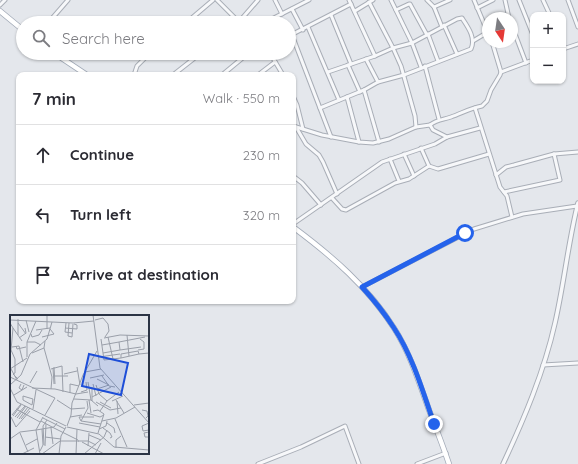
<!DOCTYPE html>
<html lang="en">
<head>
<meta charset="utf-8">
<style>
	:root { --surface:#fff; --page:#f2f2f3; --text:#2b2b33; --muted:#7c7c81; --line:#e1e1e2 }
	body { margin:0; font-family:Quicksand,sans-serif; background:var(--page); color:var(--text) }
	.controls { position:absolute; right:12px; top:12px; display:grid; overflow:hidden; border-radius:8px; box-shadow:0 1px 3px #0004 }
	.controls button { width:36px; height:36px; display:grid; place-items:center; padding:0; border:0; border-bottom:1px solid var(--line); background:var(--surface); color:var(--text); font:20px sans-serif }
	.compass { position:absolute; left:482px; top:12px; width:36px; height:36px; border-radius:50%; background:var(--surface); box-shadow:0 1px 3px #0004; rotate:167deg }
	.stop { position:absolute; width:12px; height:12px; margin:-9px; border:3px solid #2563eb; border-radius:50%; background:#fff }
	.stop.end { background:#2563eb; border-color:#fff; box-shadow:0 1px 4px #0008 }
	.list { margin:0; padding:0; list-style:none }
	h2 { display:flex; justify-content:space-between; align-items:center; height:52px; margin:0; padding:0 16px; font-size:17px }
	h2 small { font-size:13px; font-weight:400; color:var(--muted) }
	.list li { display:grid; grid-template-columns:26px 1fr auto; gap:12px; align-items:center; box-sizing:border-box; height:60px; padding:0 16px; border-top:1px solid var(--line) }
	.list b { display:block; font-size:15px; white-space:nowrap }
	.list em { font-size:13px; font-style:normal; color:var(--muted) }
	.icon { flex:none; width:22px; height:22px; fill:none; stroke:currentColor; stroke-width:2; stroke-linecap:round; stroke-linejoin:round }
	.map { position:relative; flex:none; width:578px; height:464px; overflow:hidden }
	.search { position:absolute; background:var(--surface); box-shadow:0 1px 3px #0004; left:16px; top:16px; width:280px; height:44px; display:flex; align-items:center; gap:10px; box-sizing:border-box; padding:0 14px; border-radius:22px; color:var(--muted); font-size:15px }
	.panel { position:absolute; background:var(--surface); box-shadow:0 1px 3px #0004; left:16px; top:72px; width:280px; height:232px; border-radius:8px }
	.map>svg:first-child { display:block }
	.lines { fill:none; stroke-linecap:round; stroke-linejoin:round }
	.minor-casing { stroke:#a9aeb7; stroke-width:5 }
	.tertiary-casing { stroke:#a9aeb7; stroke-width:5.5 }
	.primary-casing { stroke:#a3abb8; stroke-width:6 }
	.minor { stroke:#f7f8fa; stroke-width:3 }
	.tertiary { stroke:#f7f8fa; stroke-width:3.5 }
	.primary { stroke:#fff; stroke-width:4.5 }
	.route { stroke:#2563eb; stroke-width:5 }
	.inset-road { fill:none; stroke:#9a9fa9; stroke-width:1 }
	.view { fill:#1d4ed8; fill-opacity:0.15; stroke:#1d4ed8; stroke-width:2 }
	.inset-edge { fill:none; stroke:#2b3445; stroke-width:2 }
</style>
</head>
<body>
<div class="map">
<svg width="578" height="464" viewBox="0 0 578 464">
	<rect width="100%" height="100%" fill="#e4e7ec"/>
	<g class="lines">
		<defs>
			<g id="minor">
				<polyline points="217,0 239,22"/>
				<polyline points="275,0 282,14"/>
				<polyline points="349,0 375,56"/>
				<polyline points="391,0 412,43 421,67"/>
				<polyline points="427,0 434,7 442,27"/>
				<polyline points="474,0 488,33"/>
				<polyline points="505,0 509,18"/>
				<polyline points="519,0 533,35"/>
				<polyline points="543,0 550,15"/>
				<polyline points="568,0 578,27"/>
				<polyline points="0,5 5,0"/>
				<polyline points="434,7 450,0"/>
				<polyline points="477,8 493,0"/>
				<polyline points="292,9 303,30"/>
				<polyline points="396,10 409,4 410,4 427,35"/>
				<polyline points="355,11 373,0"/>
				<polyline points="331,15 351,64"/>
				<polyline points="48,23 68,0"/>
				<polyline points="186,23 213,0"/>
				<polyline points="238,23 258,0"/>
				<polyline points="264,23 309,0"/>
				<polyline points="444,25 457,54"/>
				<polyline points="512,26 526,63"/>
				<polyline points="308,27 339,100"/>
				<polyline points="428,34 438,61"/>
				<polyline points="292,35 331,137"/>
				<polyline points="289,36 351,4"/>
				<polyline points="473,41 488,32"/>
				<polyline points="563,49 578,44"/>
				<polyline points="270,53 283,75"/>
				<polyline points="366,59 378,82"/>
				<polyline points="348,65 360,92"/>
				<polyline points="425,66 439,119"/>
				<polyline points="501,72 533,60"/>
				<polyline points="134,75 137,66 150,53"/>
				<polyline points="173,75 201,53"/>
				<polyline points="222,75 245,56 251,53"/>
				<polyline points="258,75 275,62"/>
				<polyline points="364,90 379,142"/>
				<polyline points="293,96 297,105 303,129"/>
				<polyline points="347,97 359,142"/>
				<path d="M 320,108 L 364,90 L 378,82 L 404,75 L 471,49 C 476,38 468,27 462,18 L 457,19 L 412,43 L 393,48 L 375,56 L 328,72"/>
				<polyline points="475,108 500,187 507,196 512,217"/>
				<path d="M 430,125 C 438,119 443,120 451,117 C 462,113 471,108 482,106 L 487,101 L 491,90 L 500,75 L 501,72 L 492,42"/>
				<polyline points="293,126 322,135 359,142 373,143 389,139 416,127 415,116 401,66 393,48 369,2"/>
				<polyline points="296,127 306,144 319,155 323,162 337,194"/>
				<polyline points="416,127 430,125 433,130 447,137"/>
				<polyline points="421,148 429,166 438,169 489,154"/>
				<polyline points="404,154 414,176"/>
				<polyline points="390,159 399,181"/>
				<polyline points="496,175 506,167 514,165 554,154 578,152"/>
				<polyline points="293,176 302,183 321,205"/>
				<polyline points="504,192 560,180 554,154"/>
				<polyline points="332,198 342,209 346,210 395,183 409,179 429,166"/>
				<polyline points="293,224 382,162 435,144 447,137 480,128"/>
				<polyline points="362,287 474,229 523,214 577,206"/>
				<polyline points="543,365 578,363"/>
				<polyline points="258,464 301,447 345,426 359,464"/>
				<polyline points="417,464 446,453"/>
			</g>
			<path id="tertiary" d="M 503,464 C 524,419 544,372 555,323 C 564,284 568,243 578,203"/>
			<g id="primary">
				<polyline points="0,11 23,30"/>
				<polyline points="54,53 87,75"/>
				<path d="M 293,227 C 332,256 368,287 394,328 C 410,353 419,382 429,410 C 436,428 443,446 449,464"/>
			</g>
		</defs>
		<use href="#minor" class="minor-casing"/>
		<use href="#tertiary" class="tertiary-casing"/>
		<use href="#primary" class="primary-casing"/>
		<use href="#minor" class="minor"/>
		<use href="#tertiary" class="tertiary"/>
		<use href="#primary" class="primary"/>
	</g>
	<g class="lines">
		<path class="route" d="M 434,424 C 423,392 413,357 394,328 C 385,314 374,300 362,287 L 465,233"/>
	</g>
	<g transform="translate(10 315)">
		<rect width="139" height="139" fill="#e4e7ec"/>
		<path class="inset-road" d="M 37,0 L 37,14M 83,0 L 90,53 L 139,108M 0,5 L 63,8 L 84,6M 16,5 L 19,17M 85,5 L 93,3 L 98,9 L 99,16 L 95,22M 0,8 L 3,13 L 1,35 L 5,44 L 5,58 L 3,59 L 8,64M 8,8 L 16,19M 56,8 L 55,17 L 62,18M 59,8 L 58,21 L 62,22M 3,13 L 12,26M 55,13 L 67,14 L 67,10 L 64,9M 26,15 L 40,13M 21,19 L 22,22 L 29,20 L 32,15M 8,20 L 8,4M 117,20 L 119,41M 32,22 L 44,19 L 40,14M 62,22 L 63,9M 98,22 L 103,44M 9,23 L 16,18 L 15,13M 94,23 L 110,20 L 139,21M 91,24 L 94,45 L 111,43 L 111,39 L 128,36 L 129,39 L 139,38M 35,26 L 34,33 L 42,62 L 41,74M 17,27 L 25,27 L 31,30M 92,30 L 109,27M 6,31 L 7,34 L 16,32M 2,32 L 9,31 L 13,47M 110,35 L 131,32M 128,35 L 134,34 L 134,27 L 130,24M 22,38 L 34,33M 93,38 L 110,35 L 109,27 L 135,22M 17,42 L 17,27 L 26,6M 89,42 L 110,39M 111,43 L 129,39M 44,52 L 45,69M 67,52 L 70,70M 43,53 L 44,69M 0,54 L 17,43M 1,54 L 7,65M 41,54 L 52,51 L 53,77M 75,57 L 91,54M 54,59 L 67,56M 45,61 L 58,61M 92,61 L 99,71 L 105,72M 0,62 L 45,83M 80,63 L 94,60M 87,64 L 99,70M 78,67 L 81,85M 20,68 L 27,56M 11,69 L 9,73 L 12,75 L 14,70M 83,69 L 86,81M 0,70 L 11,60 L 20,39 L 37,24 L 42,7M 86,70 L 89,79 L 97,86M 82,72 L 82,86M 0,73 L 7,87 L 56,111M 22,73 L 45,74 L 66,79M 87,74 L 99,70M 71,77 L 77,75 L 76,67M 60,78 L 60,69 L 69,71M 66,79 L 78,77M 4,80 L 17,72M 13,81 L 23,84 L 22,90 L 13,85 ZM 82,82 L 101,72M 64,84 L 81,85 L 88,91M 47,85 L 61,94 L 75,93M 79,85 L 81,98M 106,85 L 114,98M 102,86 L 113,81M 107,86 L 108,99M 86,87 L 100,95 L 111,93M 90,87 L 101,93M 124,90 L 139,88M 6,94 L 30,107M 23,94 L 26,75M 132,95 L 137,96 L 138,101 L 136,103M 83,96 L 88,95 L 94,99 L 88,118M 90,96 L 97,86 L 109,77M 77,98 L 90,102 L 94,100M 2,100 L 11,89M 35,100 L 45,83M 3,101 L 11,90M 1,102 L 6,112 L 20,96M 5,102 L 15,91M 60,102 L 72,100M 7,103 L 16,91M 33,103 L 55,114M 9,104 L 18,92M 11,104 L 20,93M 105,104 L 117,132M 31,106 L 42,112M 71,106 L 78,93 L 77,86M 71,106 L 69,102 L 84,102M 71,106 L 91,109M 92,106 L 106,103 L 125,92M 69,108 L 90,112M 97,108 L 104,113 L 105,118M 139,108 L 132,111 L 133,116 L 139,115M 57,111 L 61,100 L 62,88 L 73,60 L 87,36M 42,112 L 68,125M 57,112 L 89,119 L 104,132 L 139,135M 41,113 L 43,129M 93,113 L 100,118 L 102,122 L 100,123M 89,114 L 96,111 L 97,106M 26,115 L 30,139M 26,115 L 44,112 L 47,108M 26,115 L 33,102M 139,117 L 134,118 L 135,122 L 139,122M 10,118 L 18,137M 79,120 L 91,125M 35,122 L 51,124M 0,124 L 10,117 L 26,115M 68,126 L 78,126 L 86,130M 72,127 L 94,139M 16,130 L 27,124M 34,130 L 33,111 L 37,105M 35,131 L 36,109M 78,131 L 79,118M 106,133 L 106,125 L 111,121M 30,136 L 33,130 L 32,114M 12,139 L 24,133M 32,139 L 50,126 L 69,126M 49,139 L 51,121 L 56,112M 66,139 L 67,114M 74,139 L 94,122 L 97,115M 85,139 L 91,128"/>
		<path class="view" d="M 79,39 L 118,48 L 111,80 L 72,71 Z"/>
		<rect width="139" height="139" class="inset-edge"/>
	</g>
</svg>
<div class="controls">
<button>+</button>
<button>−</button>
</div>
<svg class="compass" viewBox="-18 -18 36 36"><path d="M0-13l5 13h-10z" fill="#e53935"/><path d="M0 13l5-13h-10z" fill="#7c7c81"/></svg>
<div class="stop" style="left:465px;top:233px"></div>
<div class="stop end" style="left:434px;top:424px"></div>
<div class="search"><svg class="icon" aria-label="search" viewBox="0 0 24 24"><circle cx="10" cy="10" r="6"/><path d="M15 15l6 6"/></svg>Search here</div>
<section class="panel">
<h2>7 min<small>Walk · 550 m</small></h2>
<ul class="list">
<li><svg class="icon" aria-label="ahead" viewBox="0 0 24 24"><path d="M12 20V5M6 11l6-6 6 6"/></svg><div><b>Continue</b></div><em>230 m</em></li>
<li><svg class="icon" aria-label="left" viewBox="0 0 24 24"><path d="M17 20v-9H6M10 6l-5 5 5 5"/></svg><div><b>Turn left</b></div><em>320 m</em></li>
<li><svg class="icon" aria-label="arrive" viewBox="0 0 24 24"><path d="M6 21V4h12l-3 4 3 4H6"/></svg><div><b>Arrive at destination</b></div></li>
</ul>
</section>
</div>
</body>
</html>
